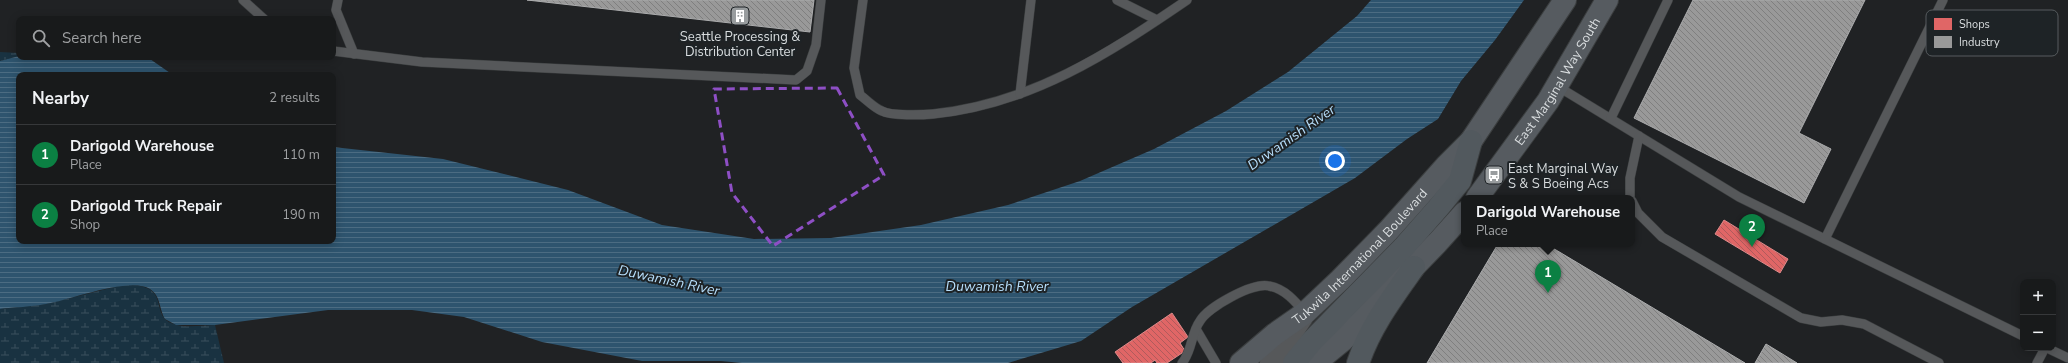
<!DOCTYPE html>
<html lang="en">
<head>
<meta charset="utf-8">
<style>
	:root { --surface:#181a1b; --page:#252728; --text:#f1f3f6; --muted:#9fa1a3; --line:#36383a; --accent:#0b8043 }
	body { margin:0; font-family:"Nunito Sans",sans-serif; background:var(--page); color:var(--text) }
	.controls { position:absolute; right:12px; bottom:12px; display:grid; overflow:hidden; border-radius:8px; box-shadow:0 2px 10px #0003 }
	.controls button { width:36px; height:36px; display:grid; place-items:center; padding:0; border:0; border-bottom:1px solid var(--line); background:var(--surface); color:var(--text); font:20px sans-serif }
	.you { position:absolute; left:1335px; top:161px; width:14px; height:14px; margin:-10px; border:3px solid #fff; border-radius:50%; background:#1a73e8; box-shadow:0 0 0 6px #1a73e833 }
	.badge { display:grid; place-items:center; width:26px; height:26px; border-radius:50%; background:var(--accent); color:#fff; font-size:13px; font-weight:700 }
	.pin { position:absolute; translate:-50% -33px; filter:drop-shadow(0 1px 2px #0008) }
	.pin::after { content:''; position:absolute; top:21px; width:14px; height:12px; background:inherit; clip-path:polygon(0 0,100% 0,50% 100%) }
	.popup { position:absolute; left:1461px; top:195px; width:174px; height:52px; box-sizing:border-box; display:grid; place-content:center; border-radius:8px; background:var(--surface); filter:drop-shadow(0 1px 3px #0005); font-size:13px; white-space:nowrap; color:var(--muted) }
	.popup b { font-size:15px; color:var(--text) }
	.popup::after { content:''; position:absolute; left:50%; top:100%; margin-left:-8px; border:8px solid transparent; border-top-color:var(--surface) }
	.list { margin:0; padding:0; list-style:none }
	h2 { display:flex; justify-content:space-between; align-items:center; height:52px; margin:0; padding:0 16px; font-size:17px }
	h2 small { font-size:13px; font-weight:400; color:var(--muted) }
	.list li { display:grid; grid-template-columns:26px 1fr auto; gap:12px; align-items:center; box-sizing:border-box; height:60px; padding:0 16px; border-top:1px solid var(--line) }
	.list b { display:block; font-size:15px; white-space:nowrap }
	.list p { margin:0; font-size:13px; white-space:nowrap; color:var(--muted) }
	.list em { font-size:13px; font-style:normal; color:var(--muted) }
	.icon { flex:none; width:22px; height:22px; fill:none; stroke:currentColor; stroke-width:2; stroke-linecap:round; stroke-linejoin:round }
	.map { position:relative; flex:none; width:2068px; height:363px; overflow:hidden }
	.search { position:absolute; background:var(--surface); box-shadow:0 2px 10px #0003; left:16px; top:16px; width:320px; height:44px; display:flex; align-items:center; gap:10px; box-sizing:border-box; padding:0 14px; border-radius:8px; color:var(--muted); font-size:15px }
	.panel { position:absolute; background:var(--surface); box-shadow:0 2px 10px #0003; left:16px; top:72px; width:320px; height:172px; border-radius:8px }
	.map>svg:first-child { display:block }
	.wetland { fill:url(#wetland-marsh) }
	.water { fill:url(#water-rules) }
	.shops { fill:url(#shops-back-hatch); stroke:#de8a8a }
	.industry { fill:url(#industry-back-hatch); stroke:#acadae }
	.lines { fill:none; stroke-linecap:round; stroke-linejoin:round }
	.lane-casing { stroke:#3b3e3f; stroke-width:10 }
	.secondary-casing { stroke:#3b3e3f; stroke-width:24 }
	.primary-casing { stroke:#3b3e3f; stroke-width:24 }
	.highway-casing { stroke:#3b3e3f; stroke-width:24 }
	.lane { stroke:#56585a; stroke-width:9 }
	.secondary { stroke:#56585a; stroke-width:22 }
	.primary { stroke:#565b60; stroke-width:22 }
	.highway { stroke:#52595e; stroke-width:22 }
	.marked { fill:none; stroke:#8e4fc5; stroke-width:3; stroke-dasharray:8 5; stroke-linejoin:round }
	.labels { text-anchor:middle; stroke-width:4; stroke-linejoin:round; paint-order:stroke }
	.poi-label { font-size:13px; fill:#d9dddf; stroke:#1e2326 }
	.street-label { font-size:13px; fill:#d9dddf; stroke:#1e2326 }
	.water-label { font-size:14px; font-style:italic; fill:#b7dffc; stroke:#1e2326 }
	.key { fill:#1e2326; stroke:#565b5e; stroke-width:1 }
	.key-label { font-size:11px; fill:#d9dddf }
</style>
</head>
<body>
<div class="map">
<svg width="2068" height="363" viewBox="0 0 2068 363">
	<defs>
		<pattern id="wetland-marsh" width="20" height="14" patternUnits="userSpaceOnUse"><rect width="20" height="14" fill="#193241"/><path d="M1 5h8M5 5V1M11 12h8M15 12V8" fill="none" stroke="#3a4f5c"/></pattern>
		<pattern id="water-rules" width="6" height="5" patternUnits="userSpaceOnUse"><rect width="6" height="5" fill="#2e546e"/><path d="M0 2.5h6" fill="none" stroke="#4c6c82"/></pattern>
		<pattern id="shops-back-hatch" width="6" height="6" patternUnits="userSpaceOnUse"><rect width="6" height="6" fill="#e06666"/><path d="M-1 5l2 2M0 0l6 6M5-1l2 2" fill="none" stroke="#b05b5c"/></pattern>
		<pattern id="industry-back-hatch" width="6" height="6" patternUnits="userSpaceOnUse"><rect width="6" height="6" fill="#999"/><path d="M-1 5l2 2M0 0l6 6M5-1l2 2" fill="none" stroke="#7f7f7f"/></pattern>
	</defs>
	<rect width="100%" height="100%" fill="#202224"/>
	<g class="wetland">
		<polygon points="0,52 19,53 19,56 0,61"/>
		<path d="M 123,285 C 173,283 149,313 171,323 C 183,329 202,325 215,325 L 224,363 L 0,363 L 0,309 L 46,304 Z"/>
	</g>
	<path class="water" d="M 1371,0 L 1524,0 L 1495,40 L 1461,81 L 1438,119 L 1407,139 L 1355,178 L 1132,307 L 1081,341 L 1008,363 L 742,363 L 721,361 L 642,361 L 542,342 L 464,317 L 412,310 L 328,310 L 215,325 L 176,325 L 165,319 C 159,309 161,296 150,289 C 130,276 70,300 46,304 C 31,307 15,307 0,309 L 0,61 L 19,56 L 150,59 L 173,75 L 19,75 L 19,241 L 333,241 L 333,147 L 443,159 L 568,190 L 662,225 L 754,239 L 831,238 L 921,225 L 1008,205 L 1080,181 L 1154,149 L 1226,111 L 1288,72 L 1357,16 Z"/>
	<g class="shops">
		<polygon points="1724,220 1788,259 1780,273 1715,234"/>
		<polygon points="1172,313 1188,337 1180,343 1185,351 1167,363 1157,363 1155,360 1151,363 1123,363 1115,352"/>
	</g>
	<g class="industry">
		<polygon points="527,0 814,0 810,32"/>
		<polygon points="1693,0 1865,0 1799,133 1831,149 1804,203 1634,118"/>
		<polygon points="1498,244 1546,244 1745,363 1427,363"/>
		<polygon points="1766,344 1797,363 1755,363"/>
	</g>
	<g class="lines">
		<defs>
			<g id="lane">
				<polyline points="243,0 264,19"/>
				<polyline points="338,0 336,10 354,54"/>
				<path d="M 863,0 L 854,68 L 860,95 C 867,100 874,108 882,111 C 891,116 922,115 933,114 C 1031,104 1108,54 1187,0"/>
				<polyline points="1117,0 1157,20"/>
				<polyline points="333,51 422,62 796,80 807,71 816,45 821,0"/>
				<polyline points="1557,86 1739,197 2023,336"/>
				<polyline points="1020,94 1031,0"/>
				<polyline points="1611,118 1668,0"/>
				<polyline points="1630,198 1630,178 1639,136"/>
				<polyline points="1632,201 1638,213 1662,237 1801,318 1821,322 1842,320 1864,324 1939,363"/>
				<polyline points="1825,239 1943,0"/>
				<polyline points="1196,329 1216,363"/>
				<polyline points="2047,348 2068,358"/>
				<path d="M 1182,363 C 1192,352 1191,333 1200,321 C 1208,307 1253,282 1269,286 C 1285,289 1295,301 1305,313"/>
				<polyline points="2037,363 2045,348"/>
			</g>
			<polyline id="secondary" points="1271,363 1302,317"/>
			<g id="primary">
				<path id="s1" d="M 1477,198 L 1548,101 L 1607,0"/>
				<path id="s2" d="M 1241,363 L 1275,334 L 1305,313 L 1340,280 L 1388,231 L 1446,166 L 1471,141 L 1565,0"/>
				<polyline points="1315,363 1342,341 1437,243 1464,213"/>
			</g>
			<g id="highway">
				<polyline points="1294,363 1312,341 1403,248 1438,208 1460,181 1471,141"/>
				<path d="M 1358,363 C 1370,327 1392,298 1414,267"/>
			</g>
		</defs>
		<use href="#lane" class="lane-casing"/>
		<use href="#secondary" class="secondary-casing"/>
		<use href="#primary" class="primary-casing"/>
		<use href="#highway" class="highway-casing"/>
		<use href="#lane" class="lane"/>
		<use href="#secondary" class="secondary"/>
		<use href="#primary" class="primary"/>
		<use href="#highway" class="highway"/>
	</g>
	<path class="marked" d="M 837,88 L 884,175 L 773,246 L 732,193 L 714,89 Z"/>
	<defs>
		<symbol id="building-square" viewBox="-11 -11 22 22"><rect x="-9" y="-9" width="18" height="18" rx="4" fill="#989c9e" stroke="#1e2326"/><path d="M-4-6H4V6H1V3H-1V6H-4ZM-2.5-4.3h1.7v1.8h-1.7ZM.8-4.3h1.7v1.8H.8ZM-2.5-1h1.7V.8h-1.7ZM.8-1h1.7V.8H.8Z" fill="#fff"/></symbol>
		<symbol id="bus-square" viewBox="-11 -11 22 22"><rect x="-9" y="-9" width="18" height="18" rx="4" fill="#989c9e" stroke="#1e2326"/><path d="M-5-6H5V4H4V6H2V4H-2V6H-4V4H-5ZM-3.5-4V0h7V-4ZM-3.5 1.2v1.5H-2V1.2ZM2 1.2v1.5H3.5V1.2Z" fill="#fff"/></symbol>
	</defs>
	<g fill-rule="evenodd">
		<use href="#building-square" x="729" y="5" width="22" height="22"/>
		<use href="#bus-square" x="1483" y="164" width="22" height="22"/>
	</g>
	<g class="labels">
		<g class="poi-label">
			<text x="740" y="41">Seattle Processing &amp;<tspan x="740" dy="15">Distribution Center</tspan></text>
			<text x="1508" y="173" text-anchor="start">East Marginal Way<tspan x="1508" dy="15">S &amp; S Boeing Acs</tspan></text>
		</g>
		<g class="street-label">
			<text dy="5" stroke="none"><textPath href="#s1" startOffset="142">East Marginal Way South</textPath></text>
			<text dy="5" stroke="none"><textPath href="#s2" startOffset="160">Tukwila International Boulevard</textPath></text>
		</g>
		<g class="water-label">
			<text transform="translate(1291 137) rotate(-35)" y="5">Duwamish River</text>
			<text transform="translate(669 280) rotate(12)" y="5">Duwamish River</text>
			<text x="997" y="291">Duwamish River</text>
		</g>
	</g>
	<rect x="1926" y="10" width="132" height="46" rx="6" class="key"/>
	<rect x="1934" y="18" width="18" height="12" fill="#e06666"/>
	<rect x="1934" y="36" width="18" height="12" fill="#999"/>
	<g class="key-label">
		<text x="1959" y="28">Shops</text>
		<text x="1959" y="46">Industry</text>
	</g>
</svg>
<div class="controls">
<button>+</button>
<button>−</button>
</div>
<div class="you"></div>
<div class="pin badge" style="left:1548px;top:293px">1</div>
<div class="popup"><b>Darigold Warehouse</b>Place</div>
<div class="pin badge" style="left:1752px;top:247px">2</div>
<div class="search"><svg class="icon" aria-label="search" viewBox="0 0 24 24"><circle cx="10" cy="10" r="6"/><path d="M15 15l6 6"/></svg>Search here</div>
<section class="panel">
<h2>Nearby<small>2 results</small></h2>
<ul class="list">
<li><span class="badge">1</span><div><b>Darigold Warehouse</b><p>Place</p></div><em>110 m</em></li>
<li><span class="badge">2</span><div><b>Darigold Truck Repair</b><p>Shop</p></div><em>190 m</em></li>
</ul>
</section>
</div>
</body>
</html>
